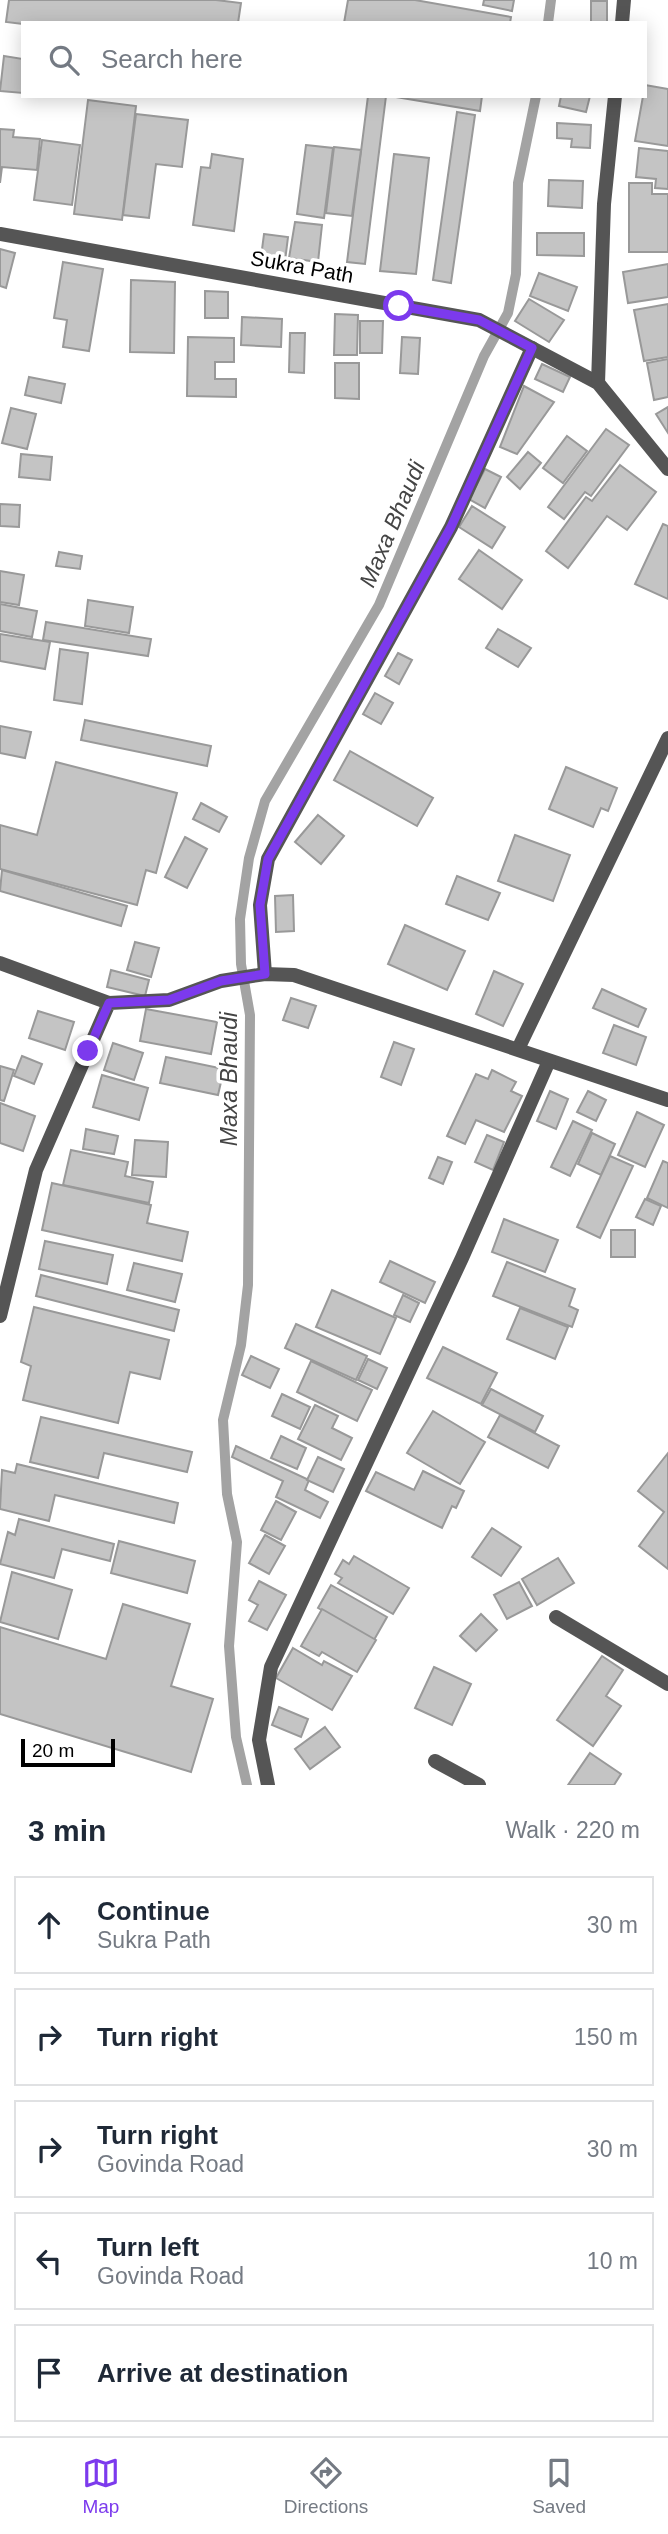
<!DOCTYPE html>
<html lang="en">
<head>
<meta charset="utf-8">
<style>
	:root { --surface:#fff; --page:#f6f6f7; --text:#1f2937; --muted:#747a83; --line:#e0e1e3; --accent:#7c3aed }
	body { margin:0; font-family:Arial,sans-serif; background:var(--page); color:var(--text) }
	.scale { position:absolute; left:21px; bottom:18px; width:94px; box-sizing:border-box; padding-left:7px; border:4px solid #000; border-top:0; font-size:19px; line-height:24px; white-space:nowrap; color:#000; -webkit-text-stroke:5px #fff; paint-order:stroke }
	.stop { position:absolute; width:21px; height:21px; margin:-16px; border:5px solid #7c3aed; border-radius:50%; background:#fff }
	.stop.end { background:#7c3aed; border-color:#fff; box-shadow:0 2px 7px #0008 }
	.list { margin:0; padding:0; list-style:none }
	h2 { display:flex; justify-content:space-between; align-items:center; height:91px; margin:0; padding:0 28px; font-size:30px }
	h2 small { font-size:23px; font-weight:400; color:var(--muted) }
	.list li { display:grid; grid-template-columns:46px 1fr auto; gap:21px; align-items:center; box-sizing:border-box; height:98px; margin:0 14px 14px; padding:0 14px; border:2px solid var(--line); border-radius:0px }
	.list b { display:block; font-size:26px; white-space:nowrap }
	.list p { margin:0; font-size:23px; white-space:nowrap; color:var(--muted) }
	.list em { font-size:23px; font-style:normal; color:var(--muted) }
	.icon { flex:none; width:38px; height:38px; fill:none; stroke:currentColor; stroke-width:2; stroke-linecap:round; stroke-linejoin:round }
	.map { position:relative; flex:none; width:668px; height:1785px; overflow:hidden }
	.search { position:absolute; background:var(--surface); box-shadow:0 4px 18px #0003; left:21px; right:21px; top:21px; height:77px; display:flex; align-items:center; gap:18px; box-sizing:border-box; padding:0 24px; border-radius:0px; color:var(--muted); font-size:26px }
	.sheet { height:651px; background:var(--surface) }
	nav { display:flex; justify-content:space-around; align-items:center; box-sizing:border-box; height:98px; border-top:2px solid var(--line); background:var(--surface); font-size:19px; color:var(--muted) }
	nav a { display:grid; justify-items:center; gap:4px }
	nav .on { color:var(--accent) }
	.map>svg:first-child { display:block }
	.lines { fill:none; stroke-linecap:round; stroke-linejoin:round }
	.stream { stroke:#a3a3a3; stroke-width:10 }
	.building { fill:#c4c4c4; stroke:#999; stroke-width:2 }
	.minor { stroke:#555; stroke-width:14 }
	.route { stroke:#7c3aed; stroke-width:9 }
	.labels { text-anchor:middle; stroke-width:7; stroke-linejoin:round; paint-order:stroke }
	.street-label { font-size:21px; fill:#000; stroke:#fff }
	.water-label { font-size:23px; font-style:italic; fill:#444; stroke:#fff }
</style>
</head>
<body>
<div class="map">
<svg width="668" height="1785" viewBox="0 0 668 1785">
	<rect width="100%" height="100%" fill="#fff"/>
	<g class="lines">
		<g class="stream">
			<polyline points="548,23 551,0"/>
			<polyline points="247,1785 236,1737 229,1646 237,1542 227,1494 223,1420 241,1345 248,1285 250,1015 241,964 240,919 249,858 265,801 379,605 484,356 508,313 516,274 518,183 536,96"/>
		</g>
	</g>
	<g class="building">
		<polygon points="9,0 216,0 241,3 238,23 23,24 6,22"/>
		<polygon points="348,0 415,0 511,17 510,23 344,23"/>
		<polygon points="484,0 514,0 512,11 483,5"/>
		<rect x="591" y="1" width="16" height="22"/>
		<polygon points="4,56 23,59 23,93 0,91"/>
		<polygon points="645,85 668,89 668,146 635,141"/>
		<polygon points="368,96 386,96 365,264 347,262"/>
		<polygon points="390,96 482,96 480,111"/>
		<polygon points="561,96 590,96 586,112 559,106"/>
		<polygon points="88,100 136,106 122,220 74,214"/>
		<polygon points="457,112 475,115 451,283 433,280"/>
		<polygon points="136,114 188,120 182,167 156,164 149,218 123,215"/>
		<polygon points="557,123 591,125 590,148 571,147 572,139 557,138"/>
		<polygon points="0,129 14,130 13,137 40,139 37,170 2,167 0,183"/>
		<polygon points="42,140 80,145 72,205 34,200"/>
		<polygon points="306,145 333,148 324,218 297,214"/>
		<polygon points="334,147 361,150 352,216 326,213"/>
		<polygon points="639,148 668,151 668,189 655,188 656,179 636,177"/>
		<polygon points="212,154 243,159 234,231 193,225 201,167 210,168"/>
		<polygon points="394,154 429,158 416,274 380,271"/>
		<polygon points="549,180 583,181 582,208 548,206"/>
		<polygon points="629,183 652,183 652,194 668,194 668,252 629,252"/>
		<polygon points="295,222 322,225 318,262 289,258"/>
		<polygon points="537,233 584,233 584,256 537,255"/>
		<polygon points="264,234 288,237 285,261 261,257"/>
		<polygon points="0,249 15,253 6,288 0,286"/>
		<polygon points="63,262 103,269 89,351 63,347 67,320 54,318"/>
		<polygon points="668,264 668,297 628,303 623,272"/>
		<polygon points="539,273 577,287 568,311 530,296"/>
		<polygon points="131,280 175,282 174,353 130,352"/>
		<polygon points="205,291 228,292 228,318 205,318"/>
		<polygon points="529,299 564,320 549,342 515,321"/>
		<polygon points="668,304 668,357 644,361 634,310"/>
		<polygon points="335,314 358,315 357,355 334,355"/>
		<polygon points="242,317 282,319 281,347 241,345"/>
		<polygon points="360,321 383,321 382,353 360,353"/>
		<polygon points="290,333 305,333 304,373 289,372"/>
		<polygon points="188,337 234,338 234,362 215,362 215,379 236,379 236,397 187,396"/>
		<polygon points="402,337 420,338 418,374 400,373"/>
		<polygon points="668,359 668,397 654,400 647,363"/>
		<polygon points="335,363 359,363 359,399 335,398"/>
		<polygon points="542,364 570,377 563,392 535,379"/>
		<polygon points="29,377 65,384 61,403 25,395"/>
		<polygon points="524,386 554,402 517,454 500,447"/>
		<polygon points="668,407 668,433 656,414"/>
		<polygon points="11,408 36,414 27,449 2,443"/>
		<polygon points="606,429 629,445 591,496 585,492 564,519 548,507"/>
		<polygon points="567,436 587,451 563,483 543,468"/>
		<polygon points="528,452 541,463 520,489 507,477"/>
		<polygon points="21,454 52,457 50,480 19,477"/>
		<polygon points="620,465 656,492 627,530 607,516 568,568 546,551 586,497 592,501"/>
		<polygon points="485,469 501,477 485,508 469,499"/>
		<polygon points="0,504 20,505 19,527 0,526"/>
		<polygon points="472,506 505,527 492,548 459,527"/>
		<polygon points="663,524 668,526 668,599 635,584"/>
		<polygon points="479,550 522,580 502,609 459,579"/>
		<polygon points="59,552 82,556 80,569 56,566"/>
		<polygon points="0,571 24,575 19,605 0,602"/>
		<polygon points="88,600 133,607 129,633 85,626"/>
		<polygon points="0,604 37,611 32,637 0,631"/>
		<polygon points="46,622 151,639 148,656 43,640"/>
		<polygon points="498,629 531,648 518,667 486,648"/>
		<polygon points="0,634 50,642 45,669 0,661"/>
		<polygon points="60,649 88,653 82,704 54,700"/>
		<polygon points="398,653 412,660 399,684 385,676"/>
		<polygon points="375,693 393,703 381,724 363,714"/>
		<polygon points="85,720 211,746 207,766 81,740"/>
		<polygon points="0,726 31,732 25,758 0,753"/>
		<polygon points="350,751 433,798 417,826 334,780"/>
		<polygon points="56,762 177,793 156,873 146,870 137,905 0,869 0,825 37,835"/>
		<polygon points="566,767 617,788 608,811 601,808 593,827 549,809"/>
		<polygon points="201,803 227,817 219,832 193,819"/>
		<polygon points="318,815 344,836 321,864 295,842"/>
		<polygon points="515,835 570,855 553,901 498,881"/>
		<polygon points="185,837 207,849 187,888 165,877"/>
		<polygon points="2,870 127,906 121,926 0,891"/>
		<polygon points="457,876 500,893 488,920 446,904"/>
		<polygon points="293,895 294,931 276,932 275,896"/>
		<polygon points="405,925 465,951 447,990 388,964"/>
		<polygon points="135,942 159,948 151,977 127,970"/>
		<polygon points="111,970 149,980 145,996 107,987"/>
		<polygon points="494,971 523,984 503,1026 476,1014"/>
		<polygon points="602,989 646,1009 638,1027 593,1008"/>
		<polygon points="291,998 316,1006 308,1028 283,1020"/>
		<polygon points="146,1009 217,1022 211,1054 140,1041"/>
		<polygon points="38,1011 74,1022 65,1050 29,1038"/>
		<polygon points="614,1025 646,1037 636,1065 603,1053"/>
		<polygon points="394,1042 414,1049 401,1085 381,1077"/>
		<polygon points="113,1043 143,1053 134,1080 104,1070"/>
		<polygon points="22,1056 42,1064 34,1084 14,1076"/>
		<polygon points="166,1057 224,1069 218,1095 160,1083"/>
		<polygon points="0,1066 14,1070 4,1101 0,1100"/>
		<polygon points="492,1070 516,1082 511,1091 522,1096 504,1132 476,1120 465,1144 447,1136 476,1074 488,1079"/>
		<polygon points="102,1075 148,1088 139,1120 93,1107"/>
		<polygon points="550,1091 568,1099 556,1129 537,1121"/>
		<polygon points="588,1091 606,1100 596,1121 577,1112"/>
		<polygon points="0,1103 35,1116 23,1151 0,1143"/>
		<polygon points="637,1112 664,1125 645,1167 618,1155"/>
		<polygon points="573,1121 592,1130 570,1176 551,1167"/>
		<polygon points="86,1129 118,1136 114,1154 83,1149"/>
		<polygon points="592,1133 615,1144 601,1175 578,1164"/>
		<polygon points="487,1135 504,1142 493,1170 475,1162"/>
		<polygon points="135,1140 168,1142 166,1177 132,1175"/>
		<polygon points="71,1150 128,1162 125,1176 153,1182 149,1203 63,1185"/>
		<polygon points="610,1156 633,1166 600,1238 577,1227"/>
		<polygon points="438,1157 452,1162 443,1184 429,1178"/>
		<polygon points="663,1161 668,1163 668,1208 647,1198"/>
		<polygon points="52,1183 151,1205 147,1223 188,1232 182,1261 42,1230"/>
		<polygon points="645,1199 661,1206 653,1225 636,1217"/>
		<polygon points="504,1219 558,1240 545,1272 492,1252"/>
		<rect x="611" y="1230" width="24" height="27"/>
		<polygon points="45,1241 113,1255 107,1284 39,1269"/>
		<polygon points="390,1261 435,1282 425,1303 380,1282"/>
		<polygon points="507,1262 575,1289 569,1306 578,1310 572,1327 493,1296"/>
		<polygon points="134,1263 182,1274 175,1302 127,1290"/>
		<polygon points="41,1275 179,1310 174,1331 36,1296"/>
		<polygon points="332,1290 396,1318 380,1354 316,1327"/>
		<polygon points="403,1295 419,1303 410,1322 394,1315"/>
		<polygon points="34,1307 169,1340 160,1379 130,1372 118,1423 23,1400 31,1366 21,1362"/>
		<polygon points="520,1308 568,1327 555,1359 507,1339"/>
		<polygon points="296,1324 367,1356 356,1380 285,1348"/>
		<polygon points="443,1347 497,1373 481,1404 427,1378"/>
		<polygon points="251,1356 279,1369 270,1388 242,1375"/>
		<polygon points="368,1359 387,1368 377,1389 358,1380"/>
		<polygon points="311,1361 372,1390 357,1421 297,1392"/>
		<polygon points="491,1389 543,1416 535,1432 482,1405"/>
		<polygon points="282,1394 310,1407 300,1429 272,1416"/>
		<polygon points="315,1405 338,1416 332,1428 352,1438 341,1460 298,1439"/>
		<polygon points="433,1411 485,1442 460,1484 407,1453"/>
		<polygon points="500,1415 559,1446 548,1468 488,1437"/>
		<polygon points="41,1417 192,1452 187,1472 104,1453 98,1478 30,1462"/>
		<polygon points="281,1436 306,1448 297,1469 271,1458"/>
		<polygon points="236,1446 309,1480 305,1490 328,1502 320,1518 276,1497 283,1481 232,1457"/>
		<polygon points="668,1453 668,1569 639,1546 664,1512 638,1491"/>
		<polygon points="318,1457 344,1469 333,1492 307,1480"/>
		<polygon points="17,1464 178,1503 174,1523 55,1495 49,1521 0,1509 2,1470 15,1473"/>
		<polygon points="423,1471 464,1491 456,1508 452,1506 442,1528 366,1491 376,1472 414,1490"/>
		<polygon points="276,1501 296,1512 281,1540 261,1530"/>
		<polygon points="19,1519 114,1544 110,1561 62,1549 54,1578 0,1564 8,1532 15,1535"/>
		<polygon points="492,1528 521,1547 501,1576 472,1557"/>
		<polygon points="265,1535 285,1546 269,1574 249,1563"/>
		<polygon points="119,1541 195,1561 187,1593 111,1573"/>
		<polygon points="354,1556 409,1588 393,1614 338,1583 342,1578 335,1574 343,1560 349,1564"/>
		<polygon points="558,1558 574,1583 537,1605 522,1579"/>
		<polygon points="12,1572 72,1590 58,1639 0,1622"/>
		<polygon points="259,1581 286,1595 267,1630 249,1621 258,1605 249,1600"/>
		<polygon points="519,1582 532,1606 507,1619 494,1595"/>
		<polygon points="331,1585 387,1617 374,1640 318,1608"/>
		<polygon points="123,1604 190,1624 171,1686 213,1699 191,1772 0,1714 0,1627 106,1659"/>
		<polygon points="322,1609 376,1640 357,1672 322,1652 319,1656 301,1646"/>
		<polygon points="481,1614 497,1630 476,1651 460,1636"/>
		<polygon points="293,1648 322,1665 324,1661 352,1676 332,1710 276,1678"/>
		<polygon points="602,1656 623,1670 606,1696 621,1706 593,1746 557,1720"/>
		<polygon points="434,1667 471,1684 452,1725 415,1708"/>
		<polygon points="279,1707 308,1719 301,1737 272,1725"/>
		<polygon points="325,1727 340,1747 310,1769 295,1749"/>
		<polygon points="590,1753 621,1774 614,1785 568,1785"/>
	</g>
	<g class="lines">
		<g class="minor">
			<polyline points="622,23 624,0"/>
			<polyline points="0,234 479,320 598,383 668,469"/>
			<polyline points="598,383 604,204 615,96"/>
			<polyline points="0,963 109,1003"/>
			<polyline points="265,974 260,905 268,859 451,527 532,348"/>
			<polyline points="518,1049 668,738"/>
			<polyline points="0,1316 36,1170 109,1003 169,1000 221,981 265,974 294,975 668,1100"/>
			<polyline points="556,1617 668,1684"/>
			<polyline points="435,1761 479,1785"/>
			<polyline points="268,1785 259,1740 271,1667 462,1258 549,1061"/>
		</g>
	</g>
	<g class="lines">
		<polyline class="route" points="88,1051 109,1003 169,1000 221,981 265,974 260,905 268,859 451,527 532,348 479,320 399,306"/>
	</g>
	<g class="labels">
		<g class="street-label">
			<text transform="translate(302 267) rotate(10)" y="7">Sukra Path</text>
		</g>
		<g class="water-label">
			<text transform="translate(392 524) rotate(-67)" y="8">Maxa Bhaudi</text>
			<text transform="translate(229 1079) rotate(-90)" y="8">Maxa Bhaudi</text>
		</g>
	</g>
</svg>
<div class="scale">20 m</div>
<div class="stop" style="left:399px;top:306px"></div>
<div class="stop end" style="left:88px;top:1051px"></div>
<div class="search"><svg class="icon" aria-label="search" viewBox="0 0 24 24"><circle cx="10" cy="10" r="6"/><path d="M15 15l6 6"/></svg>Search here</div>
</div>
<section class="sheet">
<h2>3 min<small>Walk · 220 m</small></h2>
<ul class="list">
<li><svg class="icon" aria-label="ahead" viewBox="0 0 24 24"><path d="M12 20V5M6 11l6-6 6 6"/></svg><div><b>Continue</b><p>Sukra Path</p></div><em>30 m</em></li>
<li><svg class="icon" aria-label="right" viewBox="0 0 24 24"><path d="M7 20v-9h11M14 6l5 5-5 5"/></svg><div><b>Turn right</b></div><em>150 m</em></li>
<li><svg class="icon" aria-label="right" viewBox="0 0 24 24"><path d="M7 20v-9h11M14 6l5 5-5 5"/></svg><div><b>Turn right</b><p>Govinda Road</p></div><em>30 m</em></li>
<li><svg class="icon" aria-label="left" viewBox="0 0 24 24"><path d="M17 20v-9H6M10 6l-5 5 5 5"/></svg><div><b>Turn left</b><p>Govinda Road</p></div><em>10 m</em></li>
<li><svg class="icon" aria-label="arrive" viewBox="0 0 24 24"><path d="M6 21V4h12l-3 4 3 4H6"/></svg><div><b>Arrive at destination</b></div></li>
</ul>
</section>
<nav>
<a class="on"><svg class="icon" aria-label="map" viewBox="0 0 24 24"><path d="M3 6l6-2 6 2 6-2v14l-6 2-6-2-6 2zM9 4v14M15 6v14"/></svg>Map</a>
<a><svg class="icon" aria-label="directions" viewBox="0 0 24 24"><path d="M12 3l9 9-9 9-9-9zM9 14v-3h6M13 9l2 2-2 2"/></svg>Directions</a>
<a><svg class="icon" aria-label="saved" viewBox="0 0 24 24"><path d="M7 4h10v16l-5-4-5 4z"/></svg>Saved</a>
</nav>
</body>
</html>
